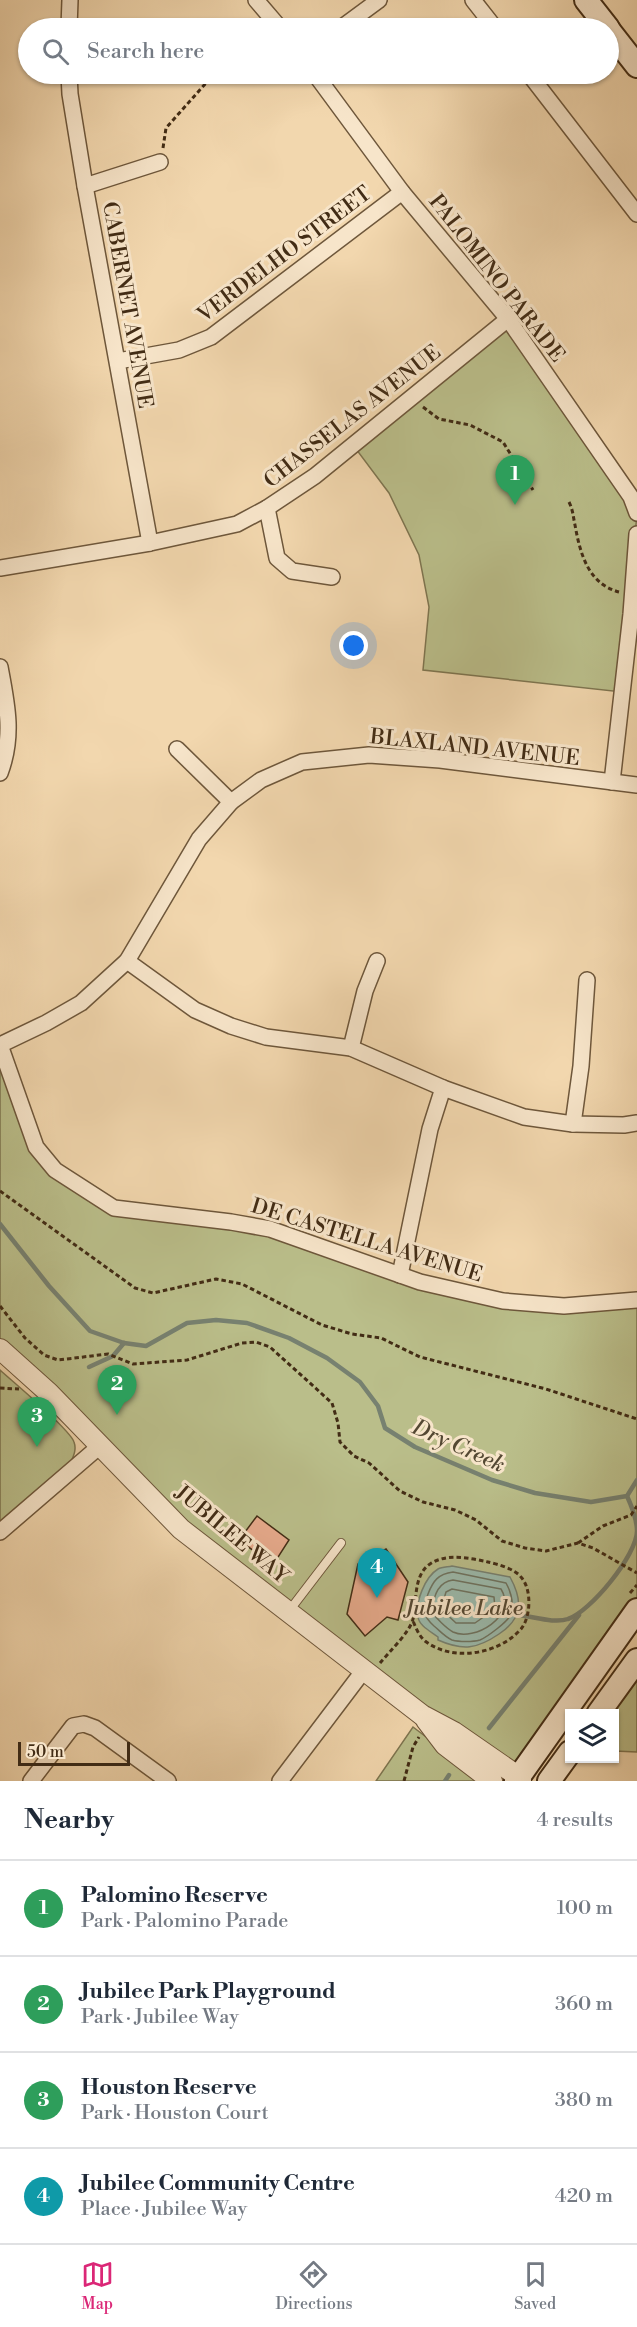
<!DOCTYPE html>
<html lang="en">
<head>
<meta charset="utf-8">
<style>
	:root { --surface:#fff; --page:#f2f2f3; --text:#1f2937; --muted:#747a83; --line:#e0e1e3; --accent:#db2777 }
	body { margin:0; font-family:"Libre Bodoni",serif; background:var(--page); color:var(--text) }
	.controls { position:absolute; right:18px; bottom:18px; display:grid; overflow:hidden; border-radius:0px; box-shadow:0 2px 4px #0004 }
	.controls button { width:54px; height:54px; display:grid; place-items:center; padding:0; border:0; border-bottom:2px solid var(--line); background:var(--surface); color:var(--text); font:30px sans-serif }
	.scale { position:absolute; left:18px; bottom:15px; width:112px; box-sizing:border-box; padding-left:6px; border:3px solid #422c15; border-top:0; font-size:16px; line-height:21px; white-space:nowrap; color:#422c15; -webkit-text-stroke:4px #f7e5ca; paint-order:stroke }
	.you { position:absolute; left:354px; top:646px; width:21px; height:21px; margin:-15px; border:4px solid #fff; border-radius:50%; background:#1a73e8; box-shadow:0 0 0 9px #1a73e833 }
	.badge { display:grid; place-items:center; width:39px; height:39px; border-radius:50%; background:var(--accent); color:#fff; font-size:20px; font-weight:700 }
	.pin { position:absolute; translate:-50% -50px; filter:drop-shadow(0 2px 3px #0008) }
	.pin::after { content:''; position:absolute; top:32px; width:21px; height:18px; background:inherit; clip-path:polygon(0 0,100% 0,50% 100%) }
	.list { margin:0; padding:0; list-style:none }
	h2 { display:flex; justify-content:space-between; align-items:center; height:78px; margin:0; padding:0 24px; font-size:26px }
	h2 small { font-size:20px; font-weight:400; color:var(--muted) }
	.list li { display:grid; grid-template-columns:39px 1fr auto; gap:18px; align-items:center; box-sizing:border-box; height:96px; padding:0 24px; border-top:2px solid var(--line) }
	.list b { display:block; font-size:22px; white-space:nowrap }
	.list p { margin:0; font-size:20px; white-space:nowrap; color:var(--muted) }
	.list em { font-size:20px; font-style:normal; color:var(--muted) }
	.icon { flex:none; width:33px; height:33px; fill:none; stroke:currentColor; stroke-width:2; stroke-linecap:round; stroke-linejoin:round }
	.map { position:relative; flex:none; width:637px; height:1781px; overflow:hidden }
	.search { position:absolute; background:var(--surface); box-shadow:0 2px 4px #0004; left:18px; right:18px; top:18px; height:66px; display:flex; align-items:center; gap:15px; box-sizing:border-box; padding:0 21px; border-radius:33px; color:var(--muted); font-size:22px }
	.sheet { height:462px; background:var(--surface) }
	nav { display:flex; justify-content:space-around; align-items:center; box-sizing:border-box; height:84px; border-top:2px solid var(--line); background:var(--surface); font-size:16px; color:var(--muted) }
	nav a { display:grid; justify-items:center; gap:3px }
	nav .on { color:var(--accent) }
	.map>svg:first-child { display:block }
	.green { fill:#babe8a; stroke:#7e7550; stroke-width:1.5 }
	.water { fill:#9bbaac; stroke:#778170; stroke-width:1.5 }
	.lines { fill:none; stroke-linecap:round; stroke-linejoin:round }
	.shore { stroke:#6e7360; stroke-width:1.5 }
	.stream { stroke:#778170; stroke-width:4.5 }
	.building { fill:#e8ab8d; stroke:#422c15; stroke-width:1.5 }
	.service-casing { stroke:#6e573b; stroke-width:10 }
	.minor-casing { stroke:#6e573b; stroke-width:18 }
	.tertiary-casing { stroke:#6e573b; stroke-width:22 }
	.secondary-casing { stroke:#422c15; stroke-width:26 }
	.path { stroke:#422c15; stroke-width:3; stroke-dasharray:4.5 3; stroke-linecap:butt }
	.service { stroke:#f7e5ca; stroke-width:8 }
	.minor { stroke:#f7e5ca; stroke-width:15 }
	.tertiary { stroke:#f7e5ca; stroke-width:20 }
	.secondary { stroke:#f7e5ca; stroke-width:22 }
	.labels { text-anchor:middle; stroke-width:6; stroke-linejoin:round; paint-order:stroke }
	.street-label { font-size:21px; fill:#422c15; stroke:#f7e5ca }
	.water-label { font-size:22px; font-style:italic; fill:#544833; stroke:#f7e5ca }
</style>
</head>
<body>
<div class="map">
<svg width="637" height="1781" viewBox="0 0 637 1781">
	<rect width="100%" height="100%" fill="#f2d7ae"/>
	<filter id="stains"><feTurbulence type="fractalNoise" baseFrequency=".00333" numOctaves="4"/><feColorMatrix values="0 0 0 0 .2 0 0 0 0 .09 0 0 0 0 .02 0 0 0 .5 -.17"/></filter>
	<radialGradient id="worn" r=".72"><stop offset=".6" stop-color="#630" stop-opacity="0"/><stop offset="1" stop-color="#630" stop-opacity=".3"/></radialGradient>
	<g class="green">
		<polygon points="508,319 637,513 622,692 423,670 429,607 419,555 389,493 353,445"/>
		<polygon points="0,1046 36,1147 114,1208 239,1223 391,1272 564,1306 637,1300 637,1609 519,1777 181,1529 0,1349"/>
		<path d="M 0,1370 C 13,1382 70,1429 74,1442 C 77,1450 73,1457 70,1464 L 0,1524 Z"/>
		<polygon points="637,1656 637,1752 615,1751 614,1714 598,1714"/>
		<polygon points="413,1727 484,1781 376,1781"/>
	</g>
	<path class="water" d="M 452,1566 L 510,1577 C 523,1601 523,1618 499,1634 C 477,1649 463,1651 438,1640 L 438,1637 C 432,1632 419,1626 418,1617 C 415,1602 425,1577 438,1569 C 442,1567 448,1567 452,1566 Z"/>
	<g class="lines">
		<g class="shore">
			<path d="M 453,1572 L 506,1583 C 511,1592 514,1603 511,1614 C 509,1621 487,1637 480,1640 C 473,1642 459,1642 452,1640 C 445,1637 440,1631 434,1626 C 422,1615 422,1610 428,1594 C 433,1581 438,1574 453,1572 Z"/>
			<path d="M 453,1580 L 501,1589 C 518,1616 474,1642 453,1632 C 446,1628 436,1618 432,1612 C 433,1598 437,1582 453,1580 Z"/>
			<polygon points="452,1589 494,1597 495,1609 475,1623 456,1623 441,1609 446,1592"/>
		</g>
		<g class="stream">
			<polyline points="0,1224 49,1286 90,1331 124,1343 146,1346 187,1323 216,1320 247,1323 289,1338 327,1358 360,1382 378,1406 385,1428 415,1447 492,1480 535,1493 591,1502 627,1496 637,1480"/>
			<polyline points="89,1367 113,1356 124,1343"/>
			<path d="M 517,1615 C 532,1616 554,1624 568,1619 C 590,1612 637,1555 637,1531 C 637,1519 632,1507 627,1496"/>
			<polyline points="489,1728 579,1615"/>
			<polyline points="445,1781 449,1775"/>
		</g>
	</g>
	<g class="building">
		<polygon points="257,1516 289,1540 273,1565 239,1540"/>
		<polygon points="386,1549 408,1582 398,1620 387,1617 365,1636 347,1614 358,1564"/>
	</g>
	<g class="lines">
		<defs>
			<polyline id="service" points="289,1611 341,1543"/>
			<g id="minor">
				<polyline points="256,0 280,28"/>
				<polyline points="473,0 495,28"/>
				<polyline points="69,28 70,0"/>
				<polyline points="341,28 379,0"/>
				<polyline points="69,74 70,94 85,186 150,543"/>
				<polyline points="315,74 402,192 508,319 631,497 637,513"/>
				<polyline points="529,74 637,214"/>
				<polyline points="85,186 160,162"/>
				<polyline points="118,361 179,350 211,337 402,192"/>
				<polyline points="267,508 277,558 292,571 332,577"/>
				<polyline points="0,568 150,543 237,524 267,508 315,476 508,319"/>
				<path d="M 0,667 C 7,704 14,736 0,773"/>
				<polyline points="177,749 231,802"/>
				<polyline points="612,782 631,614 637,534"/>
				<polyline points="127,961 195,1010 231,1026 266,1037 351,1048 443,1088 524,1117 573,1124 624,1125 637,1123"/>
				<polyline points="0,1045 46,1023 81,1003 127,961 199,839 231,802 261,780 302,762 369,755 440,760 637,785"/>
				<polyline points="0,1045 36,1147 55,1170 114,1208 231,1222 270,1229 420,1282 503,1301 564,1306 637,1300"/>
				<polyline points="351,1048 365,991 377,961"/>
				<polyline points="573,1124 581,1066 587,980"/>
				<polyline points="400,1275 430,1129 443,1088"/>
				<polyline points="0,1532 101,1445"/>
				<polyline points="31,1781 73,1726 84,1724 95,1728 168,1781"/>
				<polyline points="280,1781 364,1670"/>
			</g>
			<g id="tertiary">
				<polyline points="0,1349 49,1393 181,1529 422,1715 454,1732 519,1777 521,1781"/>
				<polyline points="426,1720 445,1745 492,1781"/>
			</g>
			<g id="secondary">
				<polyline points="586,0 608,28"/>
				<polyline points="608,29 637,66"/>
				<polyline points="598,1714 637,1660"/>
				<polyline points="516,1781 637,1610"/>
				<polyline points="549,1781 570,1752"/>
			</g>
		</defs>
		<use href="#service" class="service-casing"/>
		<use href="#minor" class="minor-casing"/>
		<use href="#tertiary" class="tertiary-casing"/>
		<use href="#secondary" class="secondary-casing"/>
		<g class="path">
			<polyline points="163,148 166,128 214,74"/>
			<polyline points="423,407 439,419 470,425 503,442 533,490"/>
			<path d="M 569,502 C 573,510 573,516 575,525 C 580,553 588,584 619,592"/>
			<polyline points="0,1191 135,1288 153,1293 216,1279 242,1284 322,1325 352,1334 381,1338 420,1357 546,1389 637,1419"/>
			<polyline points="0,1306 25,1338 44,1355 58,1360 108,1354 133,1364 187,1360 242,1343 256,1342 270,1347 332,1403 338,1423 340,1442 354,1456 369,1463 400,1491 423,1502 455,1510 476,1520 502,1541 525,1548 546,1551 578,1543 593,1548 637,1573"/>
			<polyline points="0,1388 19,1389"/>
			<polyline points="578,1543 603,1526 631,1515 637,1506"/>
			<polyline points="630,1593 637,1585"/>
			<path d="M 380,1663 C 389,1652 410,1632 413,1619 C 417,1602 413,1575 430,1564 C 446,1553 470,1558 488,1562 C 497,1564 515,1569 521,1577 C 532,1589 531,1617 521,1629 C 498,1655 452,1662 425,1641 C 419,1636 416,1628 413,1621"/>
			<polyline points="404,1781 413,1747 419,1737"/>
		</g>
		<use href="#service" class="service"/>
		<use href="#minor" class="minor"/>
		<use href="#tertiary" class="tertiary"/>
		<use href="#secondary" class="secondary"/>
	</g>
	<g class="labels">
		<g class="street-label">
			<text transform="translate(284 254) rotate(-37)" y="7">VERDELHO STREET</text>
			<text transform="translate(497 278) rotate(52)" y="7">PALOMINO PARADE</text>
			<text transform="translate(128 305) rotate(80)" y="7">CABERNET AVENUE</text>
			<text transform="translate(352 416) rotate(-38)" y="7">CHASSELAS AVENUE</text>
			<text transform="translate(475 747) rotate(6)" y="7">BLAXLAND AVENUE</text>
			<text transform="translate(367 1240) rotate(17)" y="7">DE CASTELLA AVENUE</text>
			<text transform="translate(232 1534) rotate(40)" y="7">JUBILEE WAY</text>
		</g>
		<g class="water-label">
			<text transform="translate(459 1445) rotate(24)" y="8">Dry Creek</text>
			<text x="464" y="1615">Jubilee Lake</text>
		</g>
	</g>
	<rect width="100%" height="100%" filter="url(#stains)"/>
	<rect width="100%" height="100%" fill="url(#worn)"/>
</svg>
<div class="controls">
<button><svg class="icon" aria-label="layers" viewBox="0 0 24 24"><path d="M12 4l9 5-9 5-9-5zM3 14l9 5 9-5"/></svg></button>
</div>
<div class="scale">50 m</div>
<div class="you"></div>
<div class="pin badge" style="left:515px;top:505px;background:#2e9e5b">1</div>
<div class="pin badge" style="left:117px;top:1415px;background:#2e9e5b">2</div>
<div class="pin badge" style="left:37px;top:1447px;background:#2e9e5b">3</div>
<div class="pin badge" style="left:377px;top:1598px;background:#0f9aa8">4</div>
<div class="search"><svg class="icon" aria-label="search" viewBox="0 0 24 24"><circle cx="10" cy="10" r="6"/><path d="M15 15l6 6"/></svg>Search here</div>
</div>
<section class="sheet">
<h2>Nearby<small>4 results</small></h2>
<ul class="list">
<li><span class="badge" style="background:#2e9e5b">1</span><div><b>Palomino Reserve</b><p>Park · Palomino Parade</p></div><em>100 m</em></li>
<li><span class="badge" style="background:#2e9e5b">2</span><div><b>Jubilee Park Playground</b><p>Park · Jubilee Way</p></div><em>360 m</em></li>
<li><span class="badge" style="background:#2e9e5b">3</span><div><b>Houston Reserve</b><p>Park · Houston Court</p></div><em>380 m</em></li>
<li><span class="badge" style="background:#0f9aa8">4</span><div><b>Jubilee Community Centre</b><p>Place · Jubilee Way</p></div><em>420 m</em></li>
</ul>
</section>
<nav>
<a class="on"><svg class="icon" aria-label="map" viewBox="0 0 24 24"><path d="M3 6l6-2 6 2 6-2v14l-6 2-6-2-6 2zM9 4v14M15 6v14"/></svg>Map</a>
<a><svg class="icon" aria-label="directions" viewBox="0 0 24 24"><path d="M12 3l9 9-9 9-9-9zM9 14v-3h6M13 9l2 2-2 2"/></svg>Directions</a>
<a><svg class="icon" aria-label="saved" viewBox="0 0 24 24"><path d="M7 4h10v16l-5-4-5 4z"/></svg>Saved</a>
</nav>
</body>
</html>
